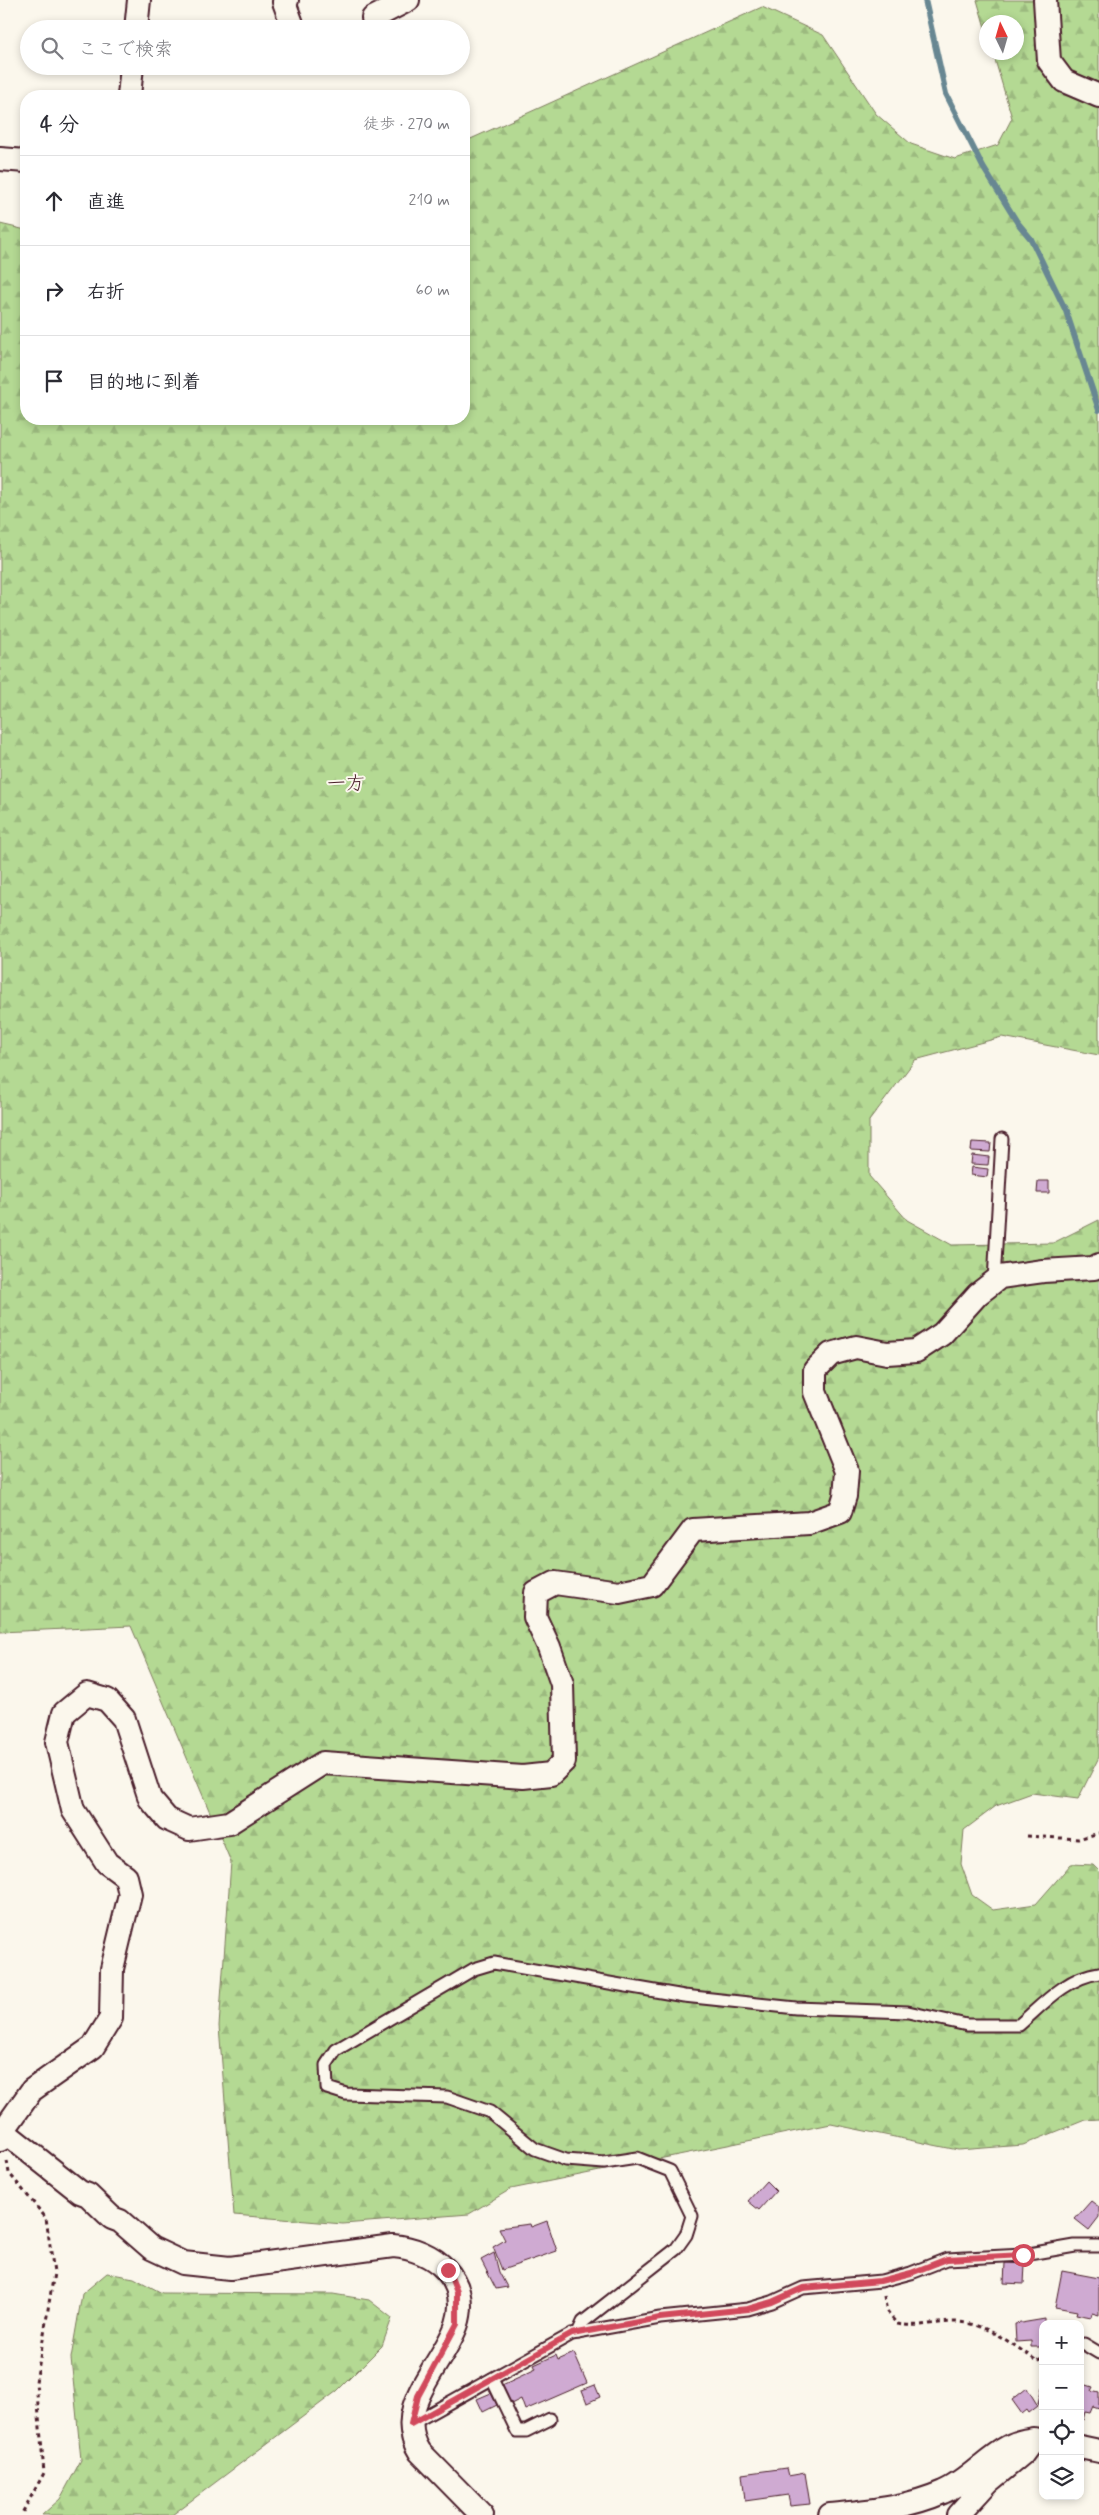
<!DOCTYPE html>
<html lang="ja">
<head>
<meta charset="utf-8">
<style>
	:root { --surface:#fff; --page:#f2f2f3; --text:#2b2b33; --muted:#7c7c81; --line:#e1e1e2 }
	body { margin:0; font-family:Mynerve,"Klee One",sans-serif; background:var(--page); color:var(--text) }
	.controls { position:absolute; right:15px; bottom:15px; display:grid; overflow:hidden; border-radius:10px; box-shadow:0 2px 8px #0003 }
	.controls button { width:45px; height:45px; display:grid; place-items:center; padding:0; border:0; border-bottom:1px solid var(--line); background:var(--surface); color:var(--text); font:25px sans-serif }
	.compass { position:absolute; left:979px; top:15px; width:45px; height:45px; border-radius:50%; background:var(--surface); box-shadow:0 2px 8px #0003; rotate:355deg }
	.stop { position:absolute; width:15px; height:15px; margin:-11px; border:4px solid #d1495b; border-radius:50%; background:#fff }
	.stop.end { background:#d1495b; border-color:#fff; box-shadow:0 1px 5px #0008 }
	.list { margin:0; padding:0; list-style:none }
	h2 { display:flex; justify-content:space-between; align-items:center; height:65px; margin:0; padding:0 20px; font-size:21px }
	h2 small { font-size:16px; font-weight:400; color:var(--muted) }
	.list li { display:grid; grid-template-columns:32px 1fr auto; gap:15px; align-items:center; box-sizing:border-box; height:90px; padding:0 20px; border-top:1px solid var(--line) }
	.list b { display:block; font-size:19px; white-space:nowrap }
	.list em { font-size:16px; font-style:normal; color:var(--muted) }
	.icon { flex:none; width:28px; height:28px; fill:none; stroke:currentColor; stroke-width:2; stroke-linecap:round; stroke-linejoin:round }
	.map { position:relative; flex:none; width:1099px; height:2515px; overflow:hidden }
	.search { position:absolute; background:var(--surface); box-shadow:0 2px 8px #0003; left:20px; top:20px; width:450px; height:55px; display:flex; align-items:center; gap:12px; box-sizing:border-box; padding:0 18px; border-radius:28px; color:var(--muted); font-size:19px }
	.panel { position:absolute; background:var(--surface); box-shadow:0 2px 8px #0003; left:20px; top:90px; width:450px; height:335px; border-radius:20px }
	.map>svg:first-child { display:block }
	.forest { fill:url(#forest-firs); stroke:#7f7c5f }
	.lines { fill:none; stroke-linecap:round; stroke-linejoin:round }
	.stream { stroke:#688792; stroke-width:6 }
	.building { fill:#cfaad2; stroke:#4a1f2b }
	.service-casing { stroke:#4a1f2b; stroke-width:15 }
	.minor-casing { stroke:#4a1f2b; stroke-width:26 }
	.path { stroke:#4a1f2b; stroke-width:3; stroke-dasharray:4 4; stroke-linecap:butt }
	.service { stroke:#fbf7ec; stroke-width:11 }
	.minor { stroke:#fbf7ec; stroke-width:22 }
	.route { stroke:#d1495b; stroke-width:6 }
	.labels { text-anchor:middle; stroke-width:4; stroke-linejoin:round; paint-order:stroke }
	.quarter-label { font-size:19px; fill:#4a1f2b; stroke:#fbf7ec }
</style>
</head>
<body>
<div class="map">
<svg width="1099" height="2515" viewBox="0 0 1099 2515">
	<defs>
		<pattern id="forest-firs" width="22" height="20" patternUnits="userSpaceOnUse" patternTransform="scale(1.25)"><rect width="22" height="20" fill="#b4d993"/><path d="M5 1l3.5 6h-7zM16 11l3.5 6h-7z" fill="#9cba7f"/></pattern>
	</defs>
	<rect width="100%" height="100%" fill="#fbf7ec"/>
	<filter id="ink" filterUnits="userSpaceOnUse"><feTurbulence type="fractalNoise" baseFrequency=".02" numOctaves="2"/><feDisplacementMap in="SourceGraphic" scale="10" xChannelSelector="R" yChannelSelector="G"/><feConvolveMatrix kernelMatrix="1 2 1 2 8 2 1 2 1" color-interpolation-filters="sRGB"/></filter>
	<g filter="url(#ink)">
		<g class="forest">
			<polygon points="977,0 1099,0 1099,1055 1002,1037 915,1060 869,1121 869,1176 907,1220 952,1245 1053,1243 1099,1220 1099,1757 1078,1799 1032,1793 996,1806 964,1830 961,1864 972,1895 993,1910 1036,1904 1071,1864 1093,1865 1099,1871 1099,2119 1085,2120 1023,2145 958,2150 831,2124 511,2189 469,2214 343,2224 234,2215 219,2026 231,1862 131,1626 0,1632 0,224 26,230 26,419 464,419 464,142 762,7 823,35 876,114 911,144 955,159 998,145 1012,118 993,53 1016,52 1016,22 986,22 986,31"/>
			<polygon points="107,2273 134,2278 162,2293 333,2294 369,2300 392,2318 382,2346 337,2391 172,2515 42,2515 60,2499 81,2460 71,2358 82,2294"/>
		</g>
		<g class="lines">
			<polyline class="stream" points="925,0 946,94 983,167 1017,222 1031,239 1066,311 1099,410"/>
		</g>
		<g class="building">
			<polygon points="972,1142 991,1143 990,1152 971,1151"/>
			<polygon points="972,1155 989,1157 988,1165 971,1164"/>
			<polygon points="972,1167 988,1169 987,1177 971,1175"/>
			<polygon points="1038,1181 1049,1181 1049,1193 1037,1193"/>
			<polygon points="766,2181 776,2191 759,2210 748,2201"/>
			<polygon points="1091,2201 1099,2207 1099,2217 1089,2230 1075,2219"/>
			<polygon points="547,2221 557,2251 502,2270 493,2247 505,2240 499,2228 530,2224 531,2227"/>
			<polygon points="494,2253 499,2272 507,2287 496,2289 481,2260"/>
			<polygon points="1005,2263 1025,2264 1024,2284 1004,2283"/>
			<polygon points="1062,2271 1099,2278 1099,2315 1092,2313 1091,2317 1076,2314 1077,2311 1055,2307"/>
			<polygon points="1045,2319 1045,2324 1043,2324 1043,2347 1031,2347 1031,2341 1016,2342 1015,2324"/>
			<polygon points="574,2353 587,2383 525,2410 521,2399 511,2404 502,2385 536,2369 534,2365 556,2355 558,2360"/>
			<polygon points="1080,2383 1093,2387 1091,2391 1099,2393 1099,2408 1093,2406 1090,2413 1085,2412 1083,2420 1080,2419"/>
			<polygon points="595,2385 600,2397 587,2403 582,2390"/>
			<polygon points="1042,2387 1043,2388 1043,2409 1042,2404 1038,2403"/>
			<polygon points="1027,2388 1038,2406 1029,2413 1027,2410 1022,2414 1012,2400"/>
			<polygon points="491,2393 497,2405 483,2412 477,2399"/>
			<polygon points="786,2468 788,2476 805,2473 810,2504 790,2506 788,2495 745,2501 742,2474"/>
		</g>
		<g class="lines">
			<defs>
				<g id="service">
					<polyline points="994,1281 1002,1139"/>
					<path d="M 578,2333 L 583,2322 L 676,2249 L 686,2235 L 692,2216 L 670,2171 L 637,2158 L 604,2163 L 566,2160 L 535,2149 L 490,2112 L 447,2097 L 346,2094 L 327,2088 L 326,2065 L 336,2050 L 474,1969 L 494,1963 L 684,1996 L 796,2008 L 908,2012 L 967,2025 L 1019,2025 C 1042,2005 1067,1977 1099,1973"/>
					<polyline points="1084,2344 1099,2353"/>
					<polyline points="492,2379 517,2431 526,2431 550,2419"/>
					<polyline points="411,2424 572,2334 660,2318 748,2309 772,2302 803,2288 881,2281 911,2273 947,2259 1023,2255 1075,2246 1099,2246"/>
				</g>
				<g id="minor">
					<polyline points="287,0 284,2 294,29"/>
					<polyline points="1045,0 1049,61 1064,81 1099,96"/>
					<polyline points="373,18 408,0"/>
					<polyline points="136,29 139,0"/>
					<polyline points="129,96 132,66"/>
					<polyline points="0,159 26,161"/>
					<path d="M 3,2131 L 80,2192 L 88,2195 L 112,2218 L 120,2221 L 151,2248 L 183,2263 L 230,2268 L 393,2246 C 433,2249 471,2279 457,2324 C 444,2364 391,2408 420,2452 L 482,2515"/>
					<polyline points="0,2140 3,2131 32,2090 93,2047 111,2018 112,1969 130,1894 126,1877 107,1863 73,1810 57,1742 64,1713 87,1694 107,1700 124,1719 150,1799 167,1819 189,1829 229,1823 323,1763 523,1777 551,1774 564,1761 562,1684 549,1647 535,1617 536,1593 555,1583 619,1592 652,1585 693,1530 809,1523 840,1512 845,1496 847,1471 815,1392 815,1370 831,1354 856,1347 887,1353 916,1351 942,1334 978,1294 1000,1277 1043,1271 1094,1268 1099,1265"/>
					<polyline points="1080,2447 1099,2451"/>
					<path d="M 830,2515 C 868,2511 907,2508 943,2492 C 979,2477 1000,2435 1043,2440"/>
					<polyline points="958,2515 988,2482 1022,2454 1033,2439"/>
				</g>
			</defs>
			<use href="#service" class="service-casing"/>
			<use href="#minor" class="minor-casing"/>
			<g class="path">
				<polyline points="1027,1836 1078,1839 1099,1833"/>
				<polyline points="7,2161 9,2173 46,2218 54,2273 36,2382 44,2473 21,2515"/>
				<path d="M 884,2296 L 887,2312 L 897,2324 C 917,2328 934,2322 954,2322 C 985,2322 1012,2344 1037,2361 L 1043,2358"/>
			</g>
			<use href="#service" class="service"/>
			<use href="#minor" class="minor"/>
		</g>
	</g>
	<g class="lines" filter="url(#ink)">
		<polyline class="route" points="448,2270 457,2292 457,2324 418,2396 411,2424 572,2334 660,2318 748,2309 772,2302 803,2288 880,2281 911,2273 947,2259 1023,2255"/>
	</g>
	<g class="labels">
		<g class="quarter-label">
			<text x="346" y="789">一方</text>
		</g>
	</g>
</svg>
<div class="controls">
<button>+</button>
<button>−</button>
<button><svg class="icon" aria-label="locate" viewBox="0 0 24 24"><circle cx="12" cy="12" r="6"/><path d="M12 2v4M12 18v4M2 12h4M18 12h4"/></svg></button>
<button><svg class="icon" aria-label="layers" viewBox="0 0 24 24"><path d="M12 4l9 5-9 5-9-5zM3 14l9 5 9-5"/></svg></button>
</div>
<svg class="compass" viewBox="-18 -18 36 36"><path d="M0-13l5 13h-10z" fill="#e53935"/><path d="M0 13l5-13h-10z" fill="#7c7c81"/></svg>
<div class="stop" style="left:1023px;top:2255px"></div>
<div class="stop end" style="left:448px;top:2270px"></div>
<div class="search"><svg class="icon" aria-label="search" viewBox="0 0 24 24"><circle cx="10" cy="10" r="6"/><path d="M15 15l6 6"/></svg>ここで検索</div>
<section class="panel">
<h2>4 分<small>徒歩 · 270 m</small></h2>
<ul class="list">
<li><svg class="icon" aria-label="ahead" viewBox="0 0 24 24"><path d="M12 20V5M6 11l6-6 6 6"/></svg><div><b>直進</b></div><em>210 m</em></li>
<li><svg class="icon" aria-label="right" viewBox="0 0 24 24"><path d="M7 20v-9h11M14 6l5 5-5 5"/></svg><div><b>右折</b></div><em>60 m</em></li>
<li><svg class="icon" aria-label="arrive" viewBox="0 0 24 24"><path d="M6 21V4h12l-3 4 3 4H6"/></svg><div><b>目的地に到着</b></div></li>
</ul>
</section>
</div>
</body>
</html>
